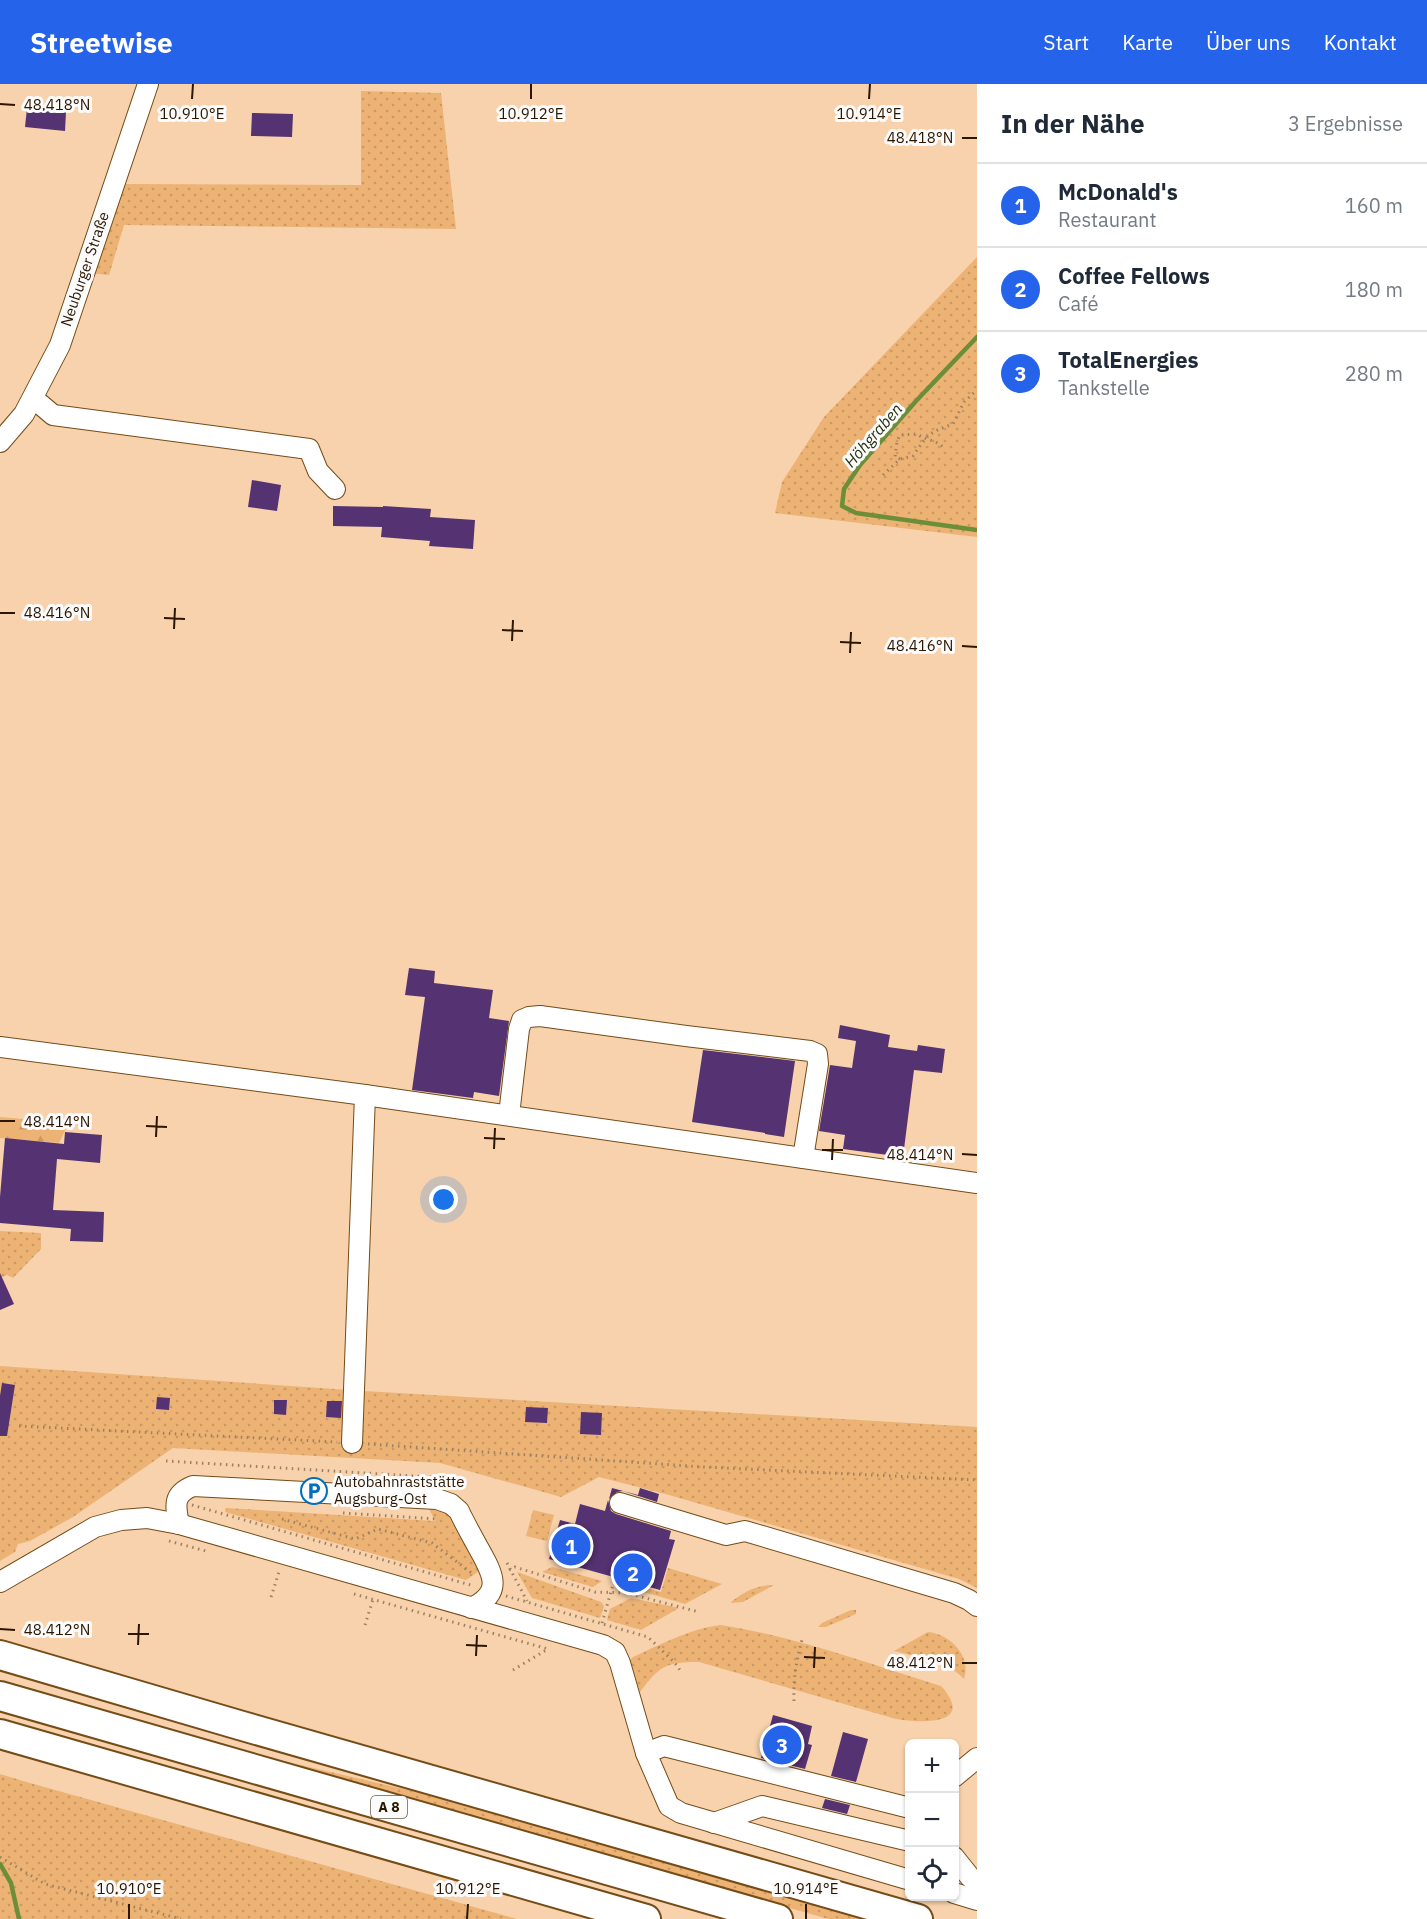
<!DOCTYPE html>
<html lang="de">
<head>
<meta charset="utf-8">
<style>
	:root { --surface:#fff; --page:#f2f2f3; --text:#1f2937; --muted:#747a83; --line:#e0e1e3; --accent:#2563eb }
	body { margin:0; font-family:"IBM Plex Sans",sans-serif; background:var(--page); color:var(--text) }
	.controls { position:absolute; right:18px; bottom:18px; display:grid; overflow:hidden; border-radius:9px; box-shadow:0 2px 4px #0004 }
	.controls button { width:54px; height:54px; display:grid; place-items:center; padding:0; border:0; border-bottom:2px solid var(--line); background:var(--surface); color:var(--text); font:30px sans-serif }
	.you { position:absolute; left:444px; top:1116px; width:21px; height:21px; margin:-15px; border:4px solid #fff; border-radius:50%; background:#1a73e8; box-shadow:0 0 0 9px #1a73e833 }
	.badge { display:grid; place-items:center; width:39px; height:39px; border-radius:50%; background:var(--accent); color:#fff; font-size:20px; font-weight:700 }
	.pin { position:absolute; translate:-50% -50%; border:3px solid #fff; box-shadow:0 2px 6px #0006 }
	.list { margin:0; padding:0; list-style:none }
	h2 { display:flex; justify-content:space-between; align-items:center; height:78px; margin:0; padding:0 24px; font-size:26px }
	h2 small { font-size:20px; font-weight:400; color:var(--muted) }
	.list li { display:grid; grid-template-columns:39px 1fr auto; gap:18px; align-items:center; box-sizing:border-box; height:84px; padding:0 24px; border-top:2px solid var(--line) }
	.list b { display:block; font-size:22px; white-space:nowrap }
	.list p { margin:0; font-size:20px; white-space:nowrap; color:var(--muted) }
	.list em { font-size:20px; font-style:normal; color:var(--muted) }
	.icon { flex:none; width:33px; height:33px; fill:none; stroke:currentColor; stroke-width:2; stroke-linecap:round; stroke-linejoin:round }
	.map { position:relative; flex:none; width:977px; height:1835px; overflow:hidden }
	header { display:flex; align-items:center; gap:36px; box-sizing:border-box; height:84px; padding:0 30px; background:var(--accent); color:#fff }
	header strong { font-size:28px }
	nav { display:flex; gap:33px; margin-inline-start:auto; font-size:21px }
	main { display:flex }
	aside { flex:1; background:var(--surface) }
	.map>svg:first-child { display:block }
	.green { fill:url(#green-dots) }
	.forest { fill:url(#forest-firs) }
	.lines { fill:none; stroke-linecap:round; stroke-linejoin:round }
	.stream { stroke:#6c8e39; stroke-width:4.5 }
	.building { fill:#553271 }
	.minor-casing { stroke:#754b16; stroke-width:22 }
	.highway-casing { stroke:#754b16; stroke-width:32 }
	.path { stroke:#9e8061; stroke-width:3; stroke-dasharray:1.5 4.5; stroke-linecap:butt }
	.minor { stroke:#fff; stroke-width:20 }
	.highway { stroke:#fff; stroke-width:28 }
	.ticks { fill:none; stroke:#2c1600; stroke-width:2 }
	.labels { text-anchor:middle; stroke-width:6; stroke-linejoin:round; paint-order:stroke }
	.shield { fill:#fbfbfb; stroke:#6a5b4b; stroke-width:1.5 }
	.shield-label { font-size:14px; font-weight:bold; fill:#2c1600 }
	.street-label { font-size:15px; fill:#2c1600; stroke:#fbfbfb }
	.poi-label { font-size:15px; fill:#2c1600; stroke:#fbfbfb; text-anchor:start }
	.water-label { font-size:16px; font-style:italic; fill:#24320f; stroke:#fbfbfb }
	.ticks-label { font-size:15px; text-anchor:middle; fill:#2c1600; stroke:#fbfbfb; stroke-width:6; stroke-linejoin:round; paint-order:stroke }
</style>
</head>
<body>
<header>
<strong>Streetwise</strong>
<nav><a>Start</a><a>Karte</a><a>Über uns</a><a>Kontakt</a></nav>
</header>
<main>
<div class="map">
<svg width="977" height="1835" viewBox="0 0 977 1835">
	<defs>
		<pattern id="green-dots" width="8" height="8" patternUnits="userSpaceOnUse" patternTransform="scale(1.5)"><rect width="8" height="8" fill="#edb374"/><path d="M2 2h.1M6 6h.1" fill="none" stroke="#cb9963" stroke-width="1.8" stroke-linecap="round"/></pattern>
		<pattern id="forest-firs" width="22" height="20" patternUnits="userSpaceOnUse" patternTransform="scale(1.5)"><rect width="22" height="20" fill="#edb374"/><path d="M5 1l3.5 6h-7zM16 11l3.5 6h-7z" fill="#cb9963"/></pattern>
	</defs>
	<rect width="100%" height="100%" fill="#f7d2ac"/>
	<g class="green">
		<polygon points="361,7 441,9 456,145 124,141 109,191 90,189 121,100 361,101"/>
		<polygon points="977,173 977,453 775,429 782,398 824,333"/>
		<polygon points="0,1147 41,1149 41,1165 13,1194 7,1191 0,1194"/>
		<polygon points="0,1282 364,1307 977,1343 977,1504 959,1495 669,1411 599,1393 561,1413 440,1379 173,1364 73,1433 30,1457 18,1460 15,1468 0,1477"/>
		<polygon points="425,1417 450,1429 484,1484 466,1496 225,1428 226,1424 435,1437"/>
		<polygon points="533,1426 554,1431 547,1457 526,1452"/>
		<polygon points="552,1483 602,1497 593,1503 542,1488"/>
		<polygon points="668,1484 722,1500 685,1520 620,1501 621,1497 661,1508"/>
		<polygon points="517,1488 601,1518 604,1522 600,1534 532,1514"/>
		<path d="M 774,1501 L 743,1518 L 731,1519 L 732,1517 C 746,1507 757,1501 774,1501 Z"/>
		<polygon points="631,1514 679,1524 641,1546 607,1536 610,1525"/>
		<polygon points="851,1526 856,1526 856,1530 826,1543 818,1543 822,1539"/>
		<path d="M 720,1541 C 795,1552 869,1580 941,1602 C 977,1642 920,1639 896,1635 L 699,1578 C 665,1578 660,1582 640,1608 L 630,1576 L 633,1573 C 662,1560 689,1545 720,1541 Z"/>
		<path d="M 928,1548 C 950,1550 972,1572 964,1595 C 946,1576 918,1573 894,1567 Z"/>
		<polygon points="279,1676 468,1720 870,1835 828,1835"/>
		<polygon points="0,1690 30,1699 517,1835 0,1835"/>
	</g>
	<polygon class="forest" points="0,1033 69,1039 59,1059 0,1054"/>
	<g class="lines">
		<g class="stream">
			<polyline points="977,253 916,317 860,381 844,405 842,422 856,429 977,446"/>
			<polyline points="0,1780 11,1799 19,1835"/>
		</g>
	</g>
	<g class="building">
		<polygon points="27,24 66,28 65,47 25,43"/>
		<polygon points="252,29 293,30 292,53 251,52"/>
		<polygon points="252,396 281,401 277,427 248,423"/>
		<polygon points="333,422 383,423 383,422 431,425 430,433 475,436 473,465 429,462 430,457 381,453 382,443 333,442"/>
		<polygon points="409,884 435,887 434,899 493,906 489,934 509,937 499,1012 474,1008 473,1014 412,1006 425,913 405,911"/>
		<polygon points="840,941 890,951 888,963 917,967 918,961 945,965 942,989 914,986 903,1073 843,1065 845,1051 819,1047 830,981 852,984 856,957 838,954"/>
		<polygon points="703,966 795,977 784,1053 765,1050 765,1049 692,1038"/>
		<polygon points="65,1048 102,1051 100,1079 57,1075 53,1126 104,1128 103,1158 70,1157 71,1145 0,1139 0,1113 5,1054 64,1060"/>
		<polygon points="0,1189 14,1220 0,1226"/>
		<polygon points="2,1299 15,1301 7,1352 0,1352 0,1312"/>
		<polygon points="157,1313 170,1314 169,1326 156,1325"/>
		<polygon points="274,1316 287,1316 286,1331 274,1330"/>
		<polygon points="327,1317 342,1317 341,1334 326,1333"/>
		<polygon points="526,1323 548,1324 547,1339 525,1338"/>
		<polygon points="581,1328 602,1329 601,1351 580,1350"/>
		<polygon points="612,1404 638,1411 640,1404 659,1410 657,1418 623,1407 617,1408 609,1415"/>
		<polygon points="608,1416 611,1427 616,1430 671,1447 669,1455 675,1456 660,1506 549,1475 560,1436 575,1440 580,1420 605,1427"/>
		<polygon points="773,1631 812,1642 808,1660 812,1661 805,1685 761,1674"/>
		<polygon points="843,1648 868,1655 856,1698 831,1692"/>
		<polygon points="825,1715 850,1721 847,1730 822,1724"/>
	</g>
	<g class="lines">
		<defs>
			<g id="minor">
				<polyline points="33,314 53,331 309,365 318,387 335,405"/>
				<polyline points="0,358 24,330 60,261 148,0"/>
				<polyline points="0,963 365,1011 977,1099"/>
				<polyline points="509,1031 519,945 522,936 529,933 540,932 686,952 810,967 817,970 818,980 803,1074"/>
				<polyline points="352,1359 365,1011"/>
				<polyline points="620,1419 726,1451 745,1447 954,1509 969,1516 977,1522"/>
				<path d="M 179,1440 C 175,1421 173,1410 193,1402 L 437,1415 L 451,1420 L 459,1427 C 465,1440 472,1452 479,1465 C 493,1490 504,1509 471,1524"/>
				<polyline points="0,1498 95,1443 121,1436 147,1434 179,1440 603,1561 615,1568 620,1579 646,1669 669,1722 681,1729 910,1796"/>
				<polyline points="646,1669 664,1662 910,1724"/>
				<polyline points="954,1693 977,1674"/>
				<polyline points="714,1739 762,1722 910,1757"/>
				<polyline points="954,1773 970,1793 977,1799"/>
				<polyline points="954,1809 977,1816"/>
			</g>
			<g id="highway">
				<polyline points="0,1571 239,1641 918,1835"/>
				<polyline points="0,1612 778,1835"/>
				<polyline points="0,1650 646,1835"/>
			</g>
		</defs>
		<use href="#minor" class="minor-casing"/>
		<use href="#highway" class="highway-casing"/>
		<g class="path">
			<path d="M 900,375 L 895,373 L 897,357 L 900,351 L 917,350 C 927,357 935,355 944,364"/>
			<path d="M 883,391 L 900,375 L 913,372 C 928,350 928,349 953,340 L 964,318 L 977,306"/>
			<polyline points="19,1342 337,1358"/>
			<polyline points="368,1360 704,1383 977,1396"/>
			<polyline points="166,1377 448,1394 461,1405"/>
			<polyline points="192,1421 474,1502"/>
			<polyline points="343,1429 438,1435"/>
			<polyline points="282,1435 355,1455 378,1445 432,1459 473,1490"/>
			<polyline points="169,1457 206,1467"/>
			<polyline points="507,1479 527,1517"/>
			<polyline points="509,1486 515,1483 595,1508 626,1509 699,1528"/>
			<polyline points="354,1510 548,1565"/>
			<polyline points="506,1512 648,1553 675,1579 682,1589"/>
			<polyline points="271,1513 279,1488"/>
			<polyline points="602,1539 615,1494"/>
			<polyline points="365,1541 373,1515"/>
			<polyline points="513,1586 548,1565"/>
			<path d="M 794,1617 C 793,1593 797,1574 803,1552"/>
			<polyline points="0,1773 45,1800 181,1835"/>
		</g>
		<use href="#minor" class="minor"/>
		<use href="#highway" class="highway"/>
	</g>
	<path class="ticks" d="M 192,15 L 193,0M 531,15 L 531,0M 869,15 L 870,0M 0,20 L 15,21M 962,54 L 977,54M 0,529 L 15,529M 164,534 L 185,535M 174,545 L 175,524M 502,546 L 523,547M 512,557 L 513,536M 840,558 L 861,559M 962,562 L 977,563M 850,569 L 851,548M 0,1037 L 15,1037M 146,1042 L 167,1043M 156,1053 L 157,1032M 484,1054 L 505,1055M 494,1065 L 495,1044M 822,1066 L 843,1066M 962,1070 L 977,1071M 832,1076 L 833,1055M 0,1545 L 15,1546M 128,1550 L 149,1550M 138,1561 L 139,1540M 466,1561 L 487,1562M 476,1572 L 477,1551M 804,1573 L 825,1574M 962,1579 L 977,1579M 814,1584 L 815,1563M 129,1835 L 129,1820M 467,1835 L 468,1820M 806,1835 L 806,1820"/>
	<defs>
		<symbol id="parking-ring" viewBox="-11 -11 22 22"><circle r="9.5" fill="#fbfbfb" stroke="#0070bb" stroke-width="1.5"/><path d="M-3.5-5.5H1a3.5 3.5 0 0 1 0 7H-1V5.5H-3.5ZM-1-3.4V-.6H.8a1.4 1.4 0 0 0 0-2.8Z" fill="#0070bb"/></symbol>
	</defs>
	<g fill-rule="evenodd">
		<use href="#parking-ring" x="299" y="1392" width="30" height="30"/>
	</g>
	<g class="labels">
		<rect class="shield" x="371" y="1712" width="36" height="22" rx="4.5"/>
		<g class="shield-label">
			<text x="389" y="1728">A 8</text>
		</g>
		<g class="street-label">
			<text transform="translate(85 185) rotate(-71)" y="5">Neuburger Straße</text>
		</g>
		<g class="poi-label">
			<text x="334" y="1403">Autobahnraststätte<tspan x="334" dy="17">Augsburg-Ost</tspan></text>
		</g>
		<g class="water-label">
			<text transform="translate(873 351) rotate(-49)" y="6">Höhgraben</text>
		</g>
	</g>
	<g class="ticks-label">
		<text x="57" y="26">48.418°N</text>
		<text x="192" y="35">10.910°E</text>
		<text x="531" y="35">10.912°E</text>
		<text x="869" y="35">10.914°E</text>
		<text x="920" y="59">48.418°N</text>
		<text x="57" y="534">48.416°N</text>
		<text x="920" y="567">48.416°N</text>
		<text x="57" y="1043">48.414°N</text>
		<text x="920" y="1076">48.414°N</text>
		<text x="57" y="1551">48.412°N</text>
		<text x="920" y="1584">48.412°N</text>
		<text x="129" y="1810">10.910°E</text>
		<text x="468" y="1810">10.912°E</text>
		<text x="806" y="1810">10.914°E</text>
	</g>
</svg>
<div class="controls">
<button>+</button>
<button>−</button>
<button><svg class="icon" aria-label="locate" viewBox="0 0 24 24"><circle cx="12" cy="12" r="6"/><path d="M12 2v4M12 18v4M2 12h4M18 12h4"/></svg></button>
</div>
<div class="you"></div>
<div class="pin badge" style="left:571px;top:1462px">1</div>
<div class="pin badge" style="left:633px;top:1489px">2</div>
<div class="pin badge" style="left:782px;top:1661px">3</div>
</div>
<aside>
<h2>In der Nähe<small>3 Ergebnisse</small></h2>
<ul class="list">
<li><span class="badge">1</span><div><b>McDonald's</b><p>Restaurant</p></div><em>160 m</em></li>
<li><span class="badge">2</span><div><b>Coffee Fellows</b><p>Café</p></div><em>180 m</em></li>
<li><span class="badge">3</span><div><b>TotalEnergies</b><p>Tankstelle</p></div><em>280 m</em></li>
</ul>
</aside>
</main>
</body>
</html>
